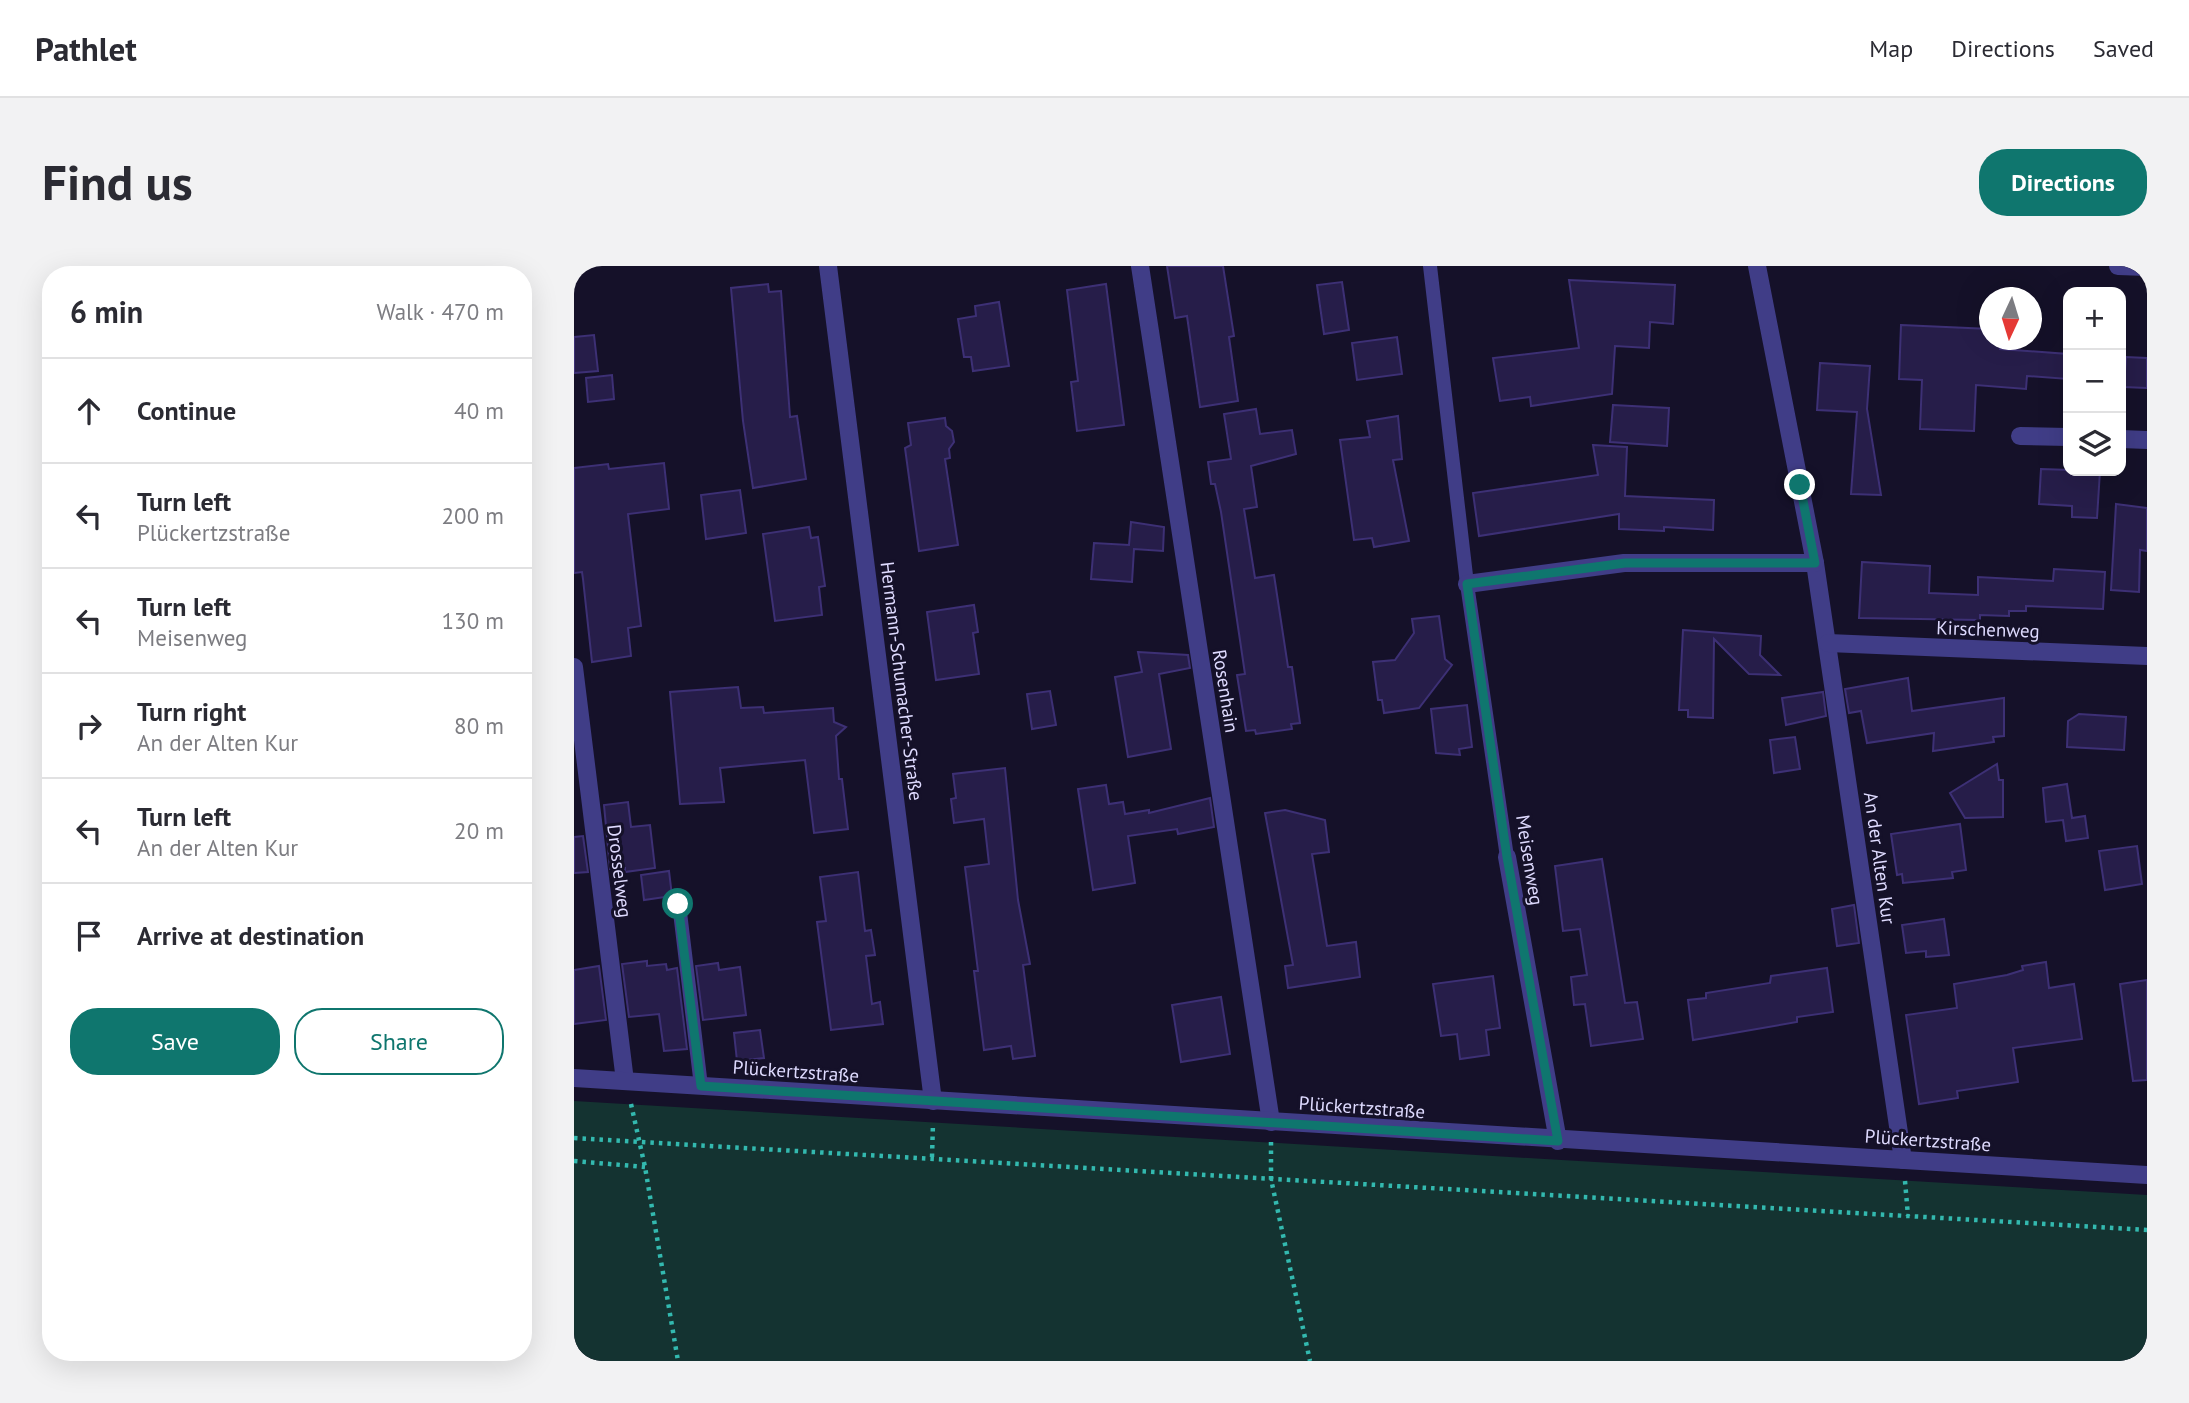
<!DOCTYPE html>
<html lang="en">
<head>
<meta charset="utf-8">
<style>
	:root { --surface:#fff; --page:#f2f2f3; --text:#2b2b33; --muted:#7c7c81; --line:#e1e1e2; --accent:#0f766e }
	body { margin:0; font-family:"PT Sans",sans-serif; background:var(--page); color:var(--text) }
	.controls { position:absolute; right:21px; top:21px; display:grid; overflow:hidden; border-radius:14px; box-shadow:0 7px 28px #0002 }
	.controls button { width:63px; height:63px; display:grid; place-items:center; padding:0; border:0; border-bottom:2px solid var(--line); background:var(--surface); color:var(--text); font:35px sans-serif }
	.compass { position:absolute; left:1405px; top:21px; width:63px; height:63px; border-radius:50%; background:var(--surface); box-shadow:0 7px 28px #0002; rotate:184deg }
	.stop { position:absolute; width:21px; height:21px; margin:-16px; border:5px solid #0f766e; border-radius:50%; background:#fff }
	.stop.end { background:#0f766e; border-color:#fff; box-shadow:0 2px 7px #0008 }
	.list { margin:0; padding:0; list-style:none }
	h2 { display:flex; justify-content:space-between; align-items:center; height:91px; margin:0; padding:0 28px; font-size:30px }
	h2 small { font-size:23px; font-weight:400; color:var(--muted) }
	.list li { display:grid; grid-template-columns:46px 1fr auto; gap:21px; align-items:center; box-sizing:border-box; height:105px; padding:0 28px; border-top:2px solid var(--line) }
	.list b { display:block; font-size:26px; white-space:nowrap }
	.list p { margin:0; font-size:23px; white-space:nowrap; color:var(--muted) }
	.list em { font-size:23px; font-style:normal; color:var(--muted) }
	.actions { display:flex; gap:14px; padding:21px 28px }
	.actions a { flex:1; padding:16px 0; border:2px solid var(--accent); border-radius:28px; text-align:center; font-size:24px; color:var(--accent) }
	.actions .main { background:var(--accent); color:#fff }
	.icon { flex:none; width:38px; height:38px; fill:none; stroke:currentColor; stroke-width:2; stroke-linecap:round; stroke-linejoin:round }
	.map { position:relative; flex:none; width:1573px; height:1095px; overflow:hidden; border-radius:28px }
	header { display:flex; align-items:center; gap:42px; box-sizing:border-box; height:98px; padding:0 35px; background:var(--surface); border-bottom:2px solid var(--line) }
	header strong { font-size:33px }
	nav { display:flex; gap:38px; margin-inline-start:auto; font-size:24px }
	.intro { display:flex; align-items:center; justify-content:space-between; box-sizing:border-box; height:168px; padding:0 42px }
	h1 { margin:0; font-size:49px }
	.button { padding:18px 32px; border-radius:28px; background:var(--accent); color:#fff; font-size:24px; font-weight:700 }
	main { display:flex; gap:42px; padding:0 42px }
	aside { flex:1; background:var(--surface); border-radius:28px; box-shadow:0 7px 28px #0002 }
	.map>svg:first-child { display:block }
	.green { fill:#143331 }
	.building { fill:#261d49; stroke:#3d3075; stroke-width:2 }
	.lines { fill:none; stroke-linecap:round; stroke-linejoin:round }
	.path { stroke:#33b9af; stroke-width:4.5; stroke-dasharray:3.5 5; stroke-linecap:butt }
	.service { stroke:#403d87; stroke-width:14 }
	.minor { stroke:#403d87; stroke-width:18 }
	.route { stroke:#0f766e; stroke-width:9 }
	.labels { text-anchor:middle; stroke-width:6; stroke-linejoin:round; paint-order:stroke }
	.street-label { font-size:19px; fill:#dedafe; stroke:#151129 }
</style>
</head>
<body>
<header>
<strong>Pathlet</strong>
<nav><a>Map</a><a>Directions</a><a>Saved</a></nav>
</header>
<div class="intro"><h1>Find us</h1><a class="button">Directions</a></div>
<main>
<aside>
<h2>6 min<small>Walk · 470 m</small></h2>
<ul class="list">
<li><svg class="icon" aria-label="ahead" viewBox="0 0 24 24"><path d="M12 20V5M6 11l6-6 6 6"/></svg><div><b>Continue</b></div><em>40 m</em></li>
<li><svg class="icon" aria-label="left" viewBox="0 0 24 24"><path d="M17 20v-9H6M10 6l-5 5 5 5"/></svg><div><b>Turn left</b><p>Plückertzstraße</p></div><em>200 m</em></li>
<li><svg class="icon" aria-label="left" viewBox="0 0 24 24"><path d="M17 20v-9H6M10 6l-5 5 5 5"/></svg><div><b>Turn left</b><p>Meisenweg</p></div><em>130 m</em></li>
<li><svg class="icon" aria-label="right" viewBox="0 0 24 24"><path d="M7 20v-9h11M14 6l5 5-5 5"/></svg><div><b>Turn right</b><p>An der Alten Kur</p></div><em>80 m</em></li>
<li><svg class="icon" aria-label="left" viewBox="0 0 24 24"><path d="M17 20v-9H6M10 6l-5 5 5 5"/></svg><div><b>Turn left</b><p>An der Alten Kur</p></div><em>20 m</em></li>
<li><svg class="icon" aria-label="arrive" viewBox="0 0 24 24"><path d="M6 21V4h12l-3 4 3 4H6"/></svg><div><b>Arrive at destination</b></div></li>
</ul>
<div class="actions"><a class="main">Save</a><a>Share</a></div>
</aside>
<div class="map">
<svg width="1573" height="1095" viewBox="0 0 1573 1095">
	<rect width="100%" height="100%" fill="#151129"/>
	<polygon class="green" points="0,835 1573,929 1573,1095 0,1095"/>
	<g class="building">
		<polygon points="593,0 649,0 660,70 655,71 664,135 626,141 613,50 601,52"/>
		<polygon points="995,14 1101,19 1099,58 1076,56 1075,82 1041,80 1038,128 957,140 956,131 926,135 919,92 1005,82"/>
		<polygon points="768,16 775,64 750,68 743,19"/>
		<polygon points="194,18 195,26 207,25 216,151 223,150 232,213 179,222 169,155 157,22"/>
		<polygon points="532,18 550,159 503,165 497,116 504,115 493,24"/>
		<polygon points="425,36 435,100 399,105 397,91 390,91 384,53 402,50 401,40"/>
		<polygon points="1327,59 1416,63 1416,74 1427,74 1426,83 1494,88 1494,113 1453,110 1452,123 1402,119 1400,165 1346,163 1348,114 1325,113"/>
		<polygon points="20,69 24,105 0,107 0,71"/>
		<polygon points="823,71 828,108 783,114 778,77"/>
		<polygon points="1552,91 1573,92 1573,122 1550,121"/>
		<polygon points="1246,97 1296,100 1293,143 1307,229 1277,228 1283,146 1243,144"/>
		<polygon points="38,109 40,133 14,136 12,112"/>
		<polygon points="1039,139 1095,142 1093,180 1036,176"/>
		<polygon points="682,143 686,168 718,164 722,188 677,200 683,241 670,243 681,312 700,309 714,401 718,401 726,457 717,458 718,463 682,468 681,464 672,465 663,409 671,408 647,246 641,218 637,218 634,196 657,193 650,148"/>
		<polygon points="824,150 828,193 819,194 835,275 800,281 798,272 780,274 766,174 796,171 793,155"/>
		<polygon points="371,152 372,160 378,165 380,176 375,183 376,192 371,193 384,279 345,285 331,182 337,179 334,157"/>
		<polygon points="1019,179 1053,181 1051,230 1140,234 1139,264 1090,261 1090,265 1045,263 1045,248 905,270 899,227 1024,209"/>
		<polygon points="90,197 95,243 54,248 67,360 54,362 57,390 18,396 9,313 8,306 0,307 0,202 34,198 35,203"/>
		<polygon points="1467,203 1526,205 1523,252 1498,251 1498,240 1465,238"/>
		<polygon points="166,224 172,267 132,273 127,229"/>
		<polygon points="1542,238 1573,242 1573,285 1566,284 1565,326 1537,324"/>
		<polygon points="557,256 590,261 589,285 560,283 558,316 517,313 520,277 555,279"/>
		<polygon points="235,261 237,272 244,271 251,320 245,321 248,349 201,355 189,268"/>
		<polygon points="1288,296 1356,300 1355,327 1404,329 1404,311 1479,315 1480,303 1531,306 1529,343 1452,340 1452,345 1435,345 1435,350 1406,349 1406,354 1285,352"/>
		<polygon points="400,339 404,366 399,367 405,408 362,414 353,346"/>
		<polygon points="865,350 871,393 878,399 845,442 810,447 808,434 804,434 799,396 821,394 840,367 838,353"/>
		<polygon points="1109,364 1187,370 1186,389 1206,409 1175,408 1140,373 1139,452 1114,451 1114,444 1105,444"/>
		<polygon points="564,386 614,389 616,402 585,408 597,483 554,491 541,411 568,406"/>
		<polygon points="1334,412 1338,445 1430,432 1430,470 1419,471 1420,476 1359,485 1360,467 1293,477 1287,445 1275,447 1271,423"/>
		<polygon points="164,421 167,442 189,441 190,447 259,442 260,456 272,461 262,470 265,513 268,513 274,563 240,567 231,494 146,502 150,536 106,538 96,426"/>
		<polygon points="476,425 482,459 458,463 453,428"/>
		<polygon points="1249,426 1252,450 1212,459 1208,432"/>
		<polygon points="893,439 898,481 885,483 886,489 862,487 857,443"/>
		<polygon points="1505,448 1552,451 1550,484 1493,481 1494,455"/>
		<polygon points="1221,471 1226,503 1200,507 1196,474"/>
		<polygon points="1423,498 1425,514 1429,514 1429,551 1391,552 1376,527"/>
		<polygon points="431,502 444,634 456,698 449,699 461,790 439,793 437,780 410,784 400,705 404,705 391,601 415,598 410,553 380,557 377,533 382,532 379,508"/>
		<polygon points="1493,518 1498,552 1511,550 1514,572 1492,575 1489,554 1472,556 1469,522"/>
		<polygon points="532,519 535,538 549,536 551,548 575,544 575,547 636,532 640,561 604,568 603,563 554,570 561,617 519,624 504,523"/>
		<polygon points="54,536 57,561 76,559 81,602 51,606 51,602 36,603 30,539"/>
		<polygon points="711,544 751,554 755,586 738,588 753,680 782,676 786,711 714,722 711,700 719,699 691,547"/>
		<polygon points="1386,558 1392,604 1378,606 1379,612 1329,617 1328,608 1323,609 1317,568"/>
		<polygon points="9,570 14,606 0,607 0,571"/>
		<polygon points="1563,580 1568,618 1531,624 1525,585"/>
		<polygon points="1028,593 1051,737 1063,736 1069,773 1017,780 1011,738 1000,739 997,711 1013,709 1006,663 989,665 981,600"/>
		<polygon points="95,605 98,630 70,634 67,609"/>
		<polygon points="284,606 291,665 297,664 301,689 292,690 298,738 306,736 309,758 257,764 243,656 252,655 246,611"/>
		<polygon points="1280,639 1285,677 1263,680 1258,643"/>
		<polygon points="1370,653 1375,689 1352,691 1352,685 1332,687 1328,659"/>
		<polygon points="73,695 73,700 92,698 93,704 103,702 113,783 90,785 85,748 55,751 48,698"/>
		<polygon points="1472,696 1475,722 1500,718 1508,773 1439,782 1444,816 1383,825 1384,832 1345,838 1332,749 1383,742 1380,718 1433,709 1449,704 1448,700"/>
		<polygon points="144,697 145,704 166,701 172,749 129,754 122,700"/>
		<polygon points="25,700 32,754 0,758 0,704"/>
		<polygon points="1253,702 1259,746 1223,751 1223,756 1119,774 1114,734 1132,732 1132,727 1196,717 1197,710"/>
		<polygon points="919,710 926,762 912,764 915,789 886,793 883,768 867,770 859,718"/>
		<polygon points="1573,714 1573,814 1559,815 1546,718"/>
		<polygon points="647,731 656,788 607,796 598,739"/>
		<polygon points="186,764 190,792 163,795 160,767"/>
	</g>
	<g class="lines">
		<g class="path">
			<polyline points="57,838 71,901 104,1095"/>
			<polyline points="0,872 1573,964"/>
			<polyline points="697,876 697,913 736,1095"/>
			<polyline points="358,891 359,857"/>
			<polyline points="0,895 71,901"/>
			<polyline points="1331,915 1334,950"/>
		</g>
		<g class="service">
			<polyline points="856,0 893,318 933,591"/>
			<polyline points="105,638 127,820"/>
		</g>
		<g class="minor">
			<polyline points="254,0 359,835"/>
			<polyline points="566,0 697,856"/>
			<polyline points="1183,0 1241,297 1329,894"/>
			<polyline points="1544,0 1573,1"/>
			<polyline points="1446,170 1494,171"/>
			<polyline points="1547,173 1573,174"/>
			<polyline points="893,318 1050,297 1241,297"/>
			<polyline points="1254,377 1573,390"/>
			<polyline points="0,401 51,815"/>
			<polyline points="933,591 984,875"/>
			<polyline points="0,812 1573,909"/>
		</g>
	</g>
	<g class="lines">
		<polyline class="route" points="104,638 127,820 984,875 933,591 893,318 1051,297 1241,297 1226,219"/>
	</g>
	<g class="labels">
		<g class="street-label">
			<text transform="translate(1414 363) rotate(2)" y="7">Kirschenweg</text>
			<text transform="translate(328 415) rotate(83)" y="7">Hermann-Schumacher-Straße</text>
			<text transform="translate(652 425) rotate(81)" y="7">Rosenhain</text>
			<text transform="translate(1306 592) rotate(82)" y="7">An der Alten Kur</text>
			<text transform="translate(956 594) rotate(81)" y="7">Meisenweg</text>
			<text transform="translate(46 605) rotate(83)" y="7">Drosselweg</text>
			<text transform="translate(222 805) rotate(4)" y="7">Plückertzstraße</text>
			<text transform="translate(788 841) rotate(4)" y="7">Plückertzstraße</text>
			<text transform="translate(1354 874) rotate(4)" y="7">Plückertzstraße</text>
		</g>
	</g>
</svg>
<div class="controls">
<button>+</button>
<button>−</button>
<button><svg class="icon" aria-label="layers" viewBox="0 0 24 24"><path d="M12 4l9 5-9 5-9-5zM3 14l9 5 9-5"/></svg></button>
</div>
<svg class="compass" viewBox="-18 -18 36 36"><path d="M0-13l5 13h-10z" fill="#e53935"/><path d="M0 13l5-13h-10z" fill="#7c7c81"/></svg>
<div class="stop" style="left:104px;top:638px"></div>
<div class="stop end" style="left:1226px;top:219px"></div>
</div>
</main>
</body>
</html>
